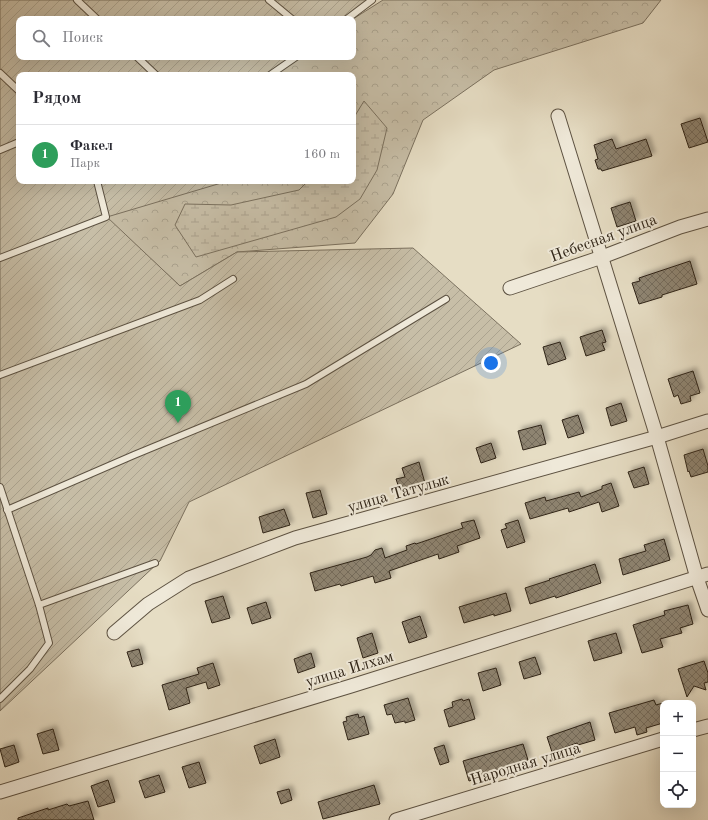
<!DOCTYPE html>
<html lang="ru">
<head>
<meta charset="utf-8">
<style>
	:root { --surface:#fff; --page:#f7f7f7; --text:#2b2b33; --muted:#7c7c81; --line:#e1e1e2; --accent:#b45309 }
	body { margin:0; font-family:"Old Standard TT",serif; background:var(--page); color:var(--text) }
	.controls { position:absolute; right:12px; bottom:12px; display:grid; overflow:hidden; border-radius:8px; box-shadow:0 4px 16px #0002 }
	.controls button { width:36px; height:36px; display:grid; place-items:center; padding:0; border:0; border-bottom:1px solid var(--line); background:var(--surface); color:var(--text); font:20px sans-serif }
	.you { position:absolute; left:491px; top:363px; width:14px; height:14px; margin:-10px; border:3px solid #fff; border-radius:50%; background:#1a73e8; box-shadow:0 0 0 6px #1a73e833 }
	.badge { display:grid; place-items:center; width:26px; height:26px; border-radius:50%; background:var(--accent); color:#fff; font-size:13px; font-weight:700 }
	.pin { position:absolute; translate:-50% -33px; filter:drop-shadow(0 1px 2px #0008) }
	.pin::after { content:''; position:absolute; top:21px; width:14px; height:12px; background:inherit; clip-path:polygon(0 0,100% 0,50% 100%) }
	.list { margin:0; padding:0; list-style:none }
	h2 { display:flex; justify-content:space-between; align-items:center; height:52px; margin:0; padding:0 16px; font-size:17px }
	h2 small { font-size:13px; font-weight:400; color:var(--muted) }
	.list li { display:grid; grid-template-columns:26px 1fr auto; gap:12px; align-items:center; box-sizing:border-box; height:60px; padding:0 16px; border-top:1px solid var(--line) }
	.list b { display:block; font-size:15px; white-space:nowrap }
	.list p { margin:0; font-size:13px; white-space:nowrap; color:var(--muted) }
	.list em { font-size:13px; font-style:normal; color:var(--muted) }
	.icon { flex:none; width:22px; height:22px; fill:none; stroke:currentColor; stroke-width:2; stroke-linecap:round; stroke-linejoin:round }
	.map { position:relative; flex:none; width:708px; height:820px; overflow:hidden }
	.search { position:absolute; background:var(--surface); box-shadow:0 4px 16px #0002; left:16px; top:16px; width:340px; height:44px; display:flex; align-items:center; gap:10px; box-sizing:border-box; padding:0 14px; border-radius:8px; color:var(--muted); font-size:15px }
	.panel { position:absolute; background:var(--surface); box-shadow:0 4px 16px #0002; left:16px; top:72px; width:340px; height:112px; border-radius:8px }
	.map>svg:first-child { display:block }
	.forest { fill:url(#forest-crowns); stroke:#7b715f }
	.wetland { fill:url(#wetland-marsh); stroke:#7b715f }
	.garden { fill:url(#garden-furrows); stroke:#7b715f }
	.building { fill:url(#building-cross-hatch); stroke:#2f2417; filter:url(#shadow) }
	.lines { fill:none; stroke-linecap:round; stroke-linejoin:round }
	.service-casing { stroke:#5d5242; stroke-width:8 }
	.minor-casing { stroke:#5d5242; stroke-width:15 }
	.service { stroke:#efe9d9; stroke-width:6 }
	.minor { stroke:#efe9d9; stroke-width:13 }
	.labels { text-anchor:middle; stroke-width:4; stroke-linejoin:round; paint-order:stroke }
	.street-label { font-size:16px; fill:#2f2417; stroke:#efe9d9 }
</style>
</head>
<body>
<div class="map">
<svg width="708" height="820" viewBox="0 0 708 820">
	<defs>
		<pattern id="forest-crowns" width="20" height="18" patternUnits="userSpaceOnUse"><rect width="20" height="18" fill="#c7bea7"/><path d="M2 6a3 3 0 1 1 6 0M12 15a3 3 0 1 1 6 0" fill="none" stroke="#aba38f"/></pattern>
		<pattern id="wetland-marsh" width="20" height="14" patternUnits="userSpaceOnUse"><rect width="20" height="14" fill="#c7bea7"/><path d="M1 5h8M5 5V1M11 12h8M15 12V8" fill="none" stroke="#aba38f"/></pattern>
		<pattern id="garden-furrows" width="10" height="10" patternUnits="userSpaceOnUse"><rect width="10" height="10" fill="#c7bea7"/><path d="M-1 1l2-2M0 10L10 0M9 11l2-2" fill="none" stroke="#aba38f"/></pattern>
		<pattern id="building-cross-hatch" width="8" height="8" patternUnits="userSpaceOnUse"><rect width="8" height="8" fill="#8e8471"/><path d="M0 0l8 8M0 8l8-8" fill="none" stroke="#746c5c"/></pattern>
		<filter id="shadow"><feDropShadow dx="3.5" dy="-3.5" stdDeviation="2" flood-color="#0004"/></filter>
	</defs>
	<rect width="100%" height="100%" fill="#e6ddc4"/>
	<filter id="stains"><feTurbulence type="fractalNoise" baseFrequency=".005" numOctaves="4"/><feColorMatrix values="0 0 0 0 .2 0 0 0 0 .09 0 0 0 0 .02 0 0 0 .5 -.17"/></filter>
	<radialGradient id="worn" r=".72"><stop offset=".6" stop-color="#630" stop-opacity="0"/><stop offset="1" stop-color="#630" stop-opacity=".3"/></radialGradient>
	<polygon class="forest" points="383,0 661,0 643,23 494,70 423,120 393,194 355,243 237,252 180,286 106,217 210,181 353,181 353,75 269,75 269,72 292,57 353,57 353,19"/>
	<polygon class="wetland" points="364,101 387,128 377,170 360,199 336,217 196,257 175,225 185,204 231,205 299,190 308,181 353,181 353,119"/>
	<polygon class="garden" points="0,0 367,0 344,19 19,19 19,57 292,57 269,72 269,75 19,75 19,181 228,181 107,217 180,286 237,252 413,248 521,344 189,502 160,561 0,711"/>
	<g class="building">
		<polygon points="700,118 708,142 689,148 681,124"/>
		<polygon points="612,139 616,149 646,139 652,156 602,171 601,169 598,169 595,160 598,159 594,145"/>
		<polygon points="630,202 636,221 617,227 611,208"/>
		<polygon points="690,261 697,284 662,295 662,297 639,304 632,283 640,281 639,278"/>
		<polygon points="602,330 606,342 602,343 605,350 586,356 580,337"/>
		<polygon points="560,342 566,359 548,365 543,347"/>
		<polygon points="693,371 700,393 690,396 691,401 681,404 678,395 674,397 668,379"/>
		<polygon points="621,403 627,421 611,426 606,408"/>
		<polygon points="578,415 584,433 568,438 562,420"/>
		<polygon points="541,425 546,444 523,450 518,431"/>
		<polygon points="491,443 496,458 481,463 476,448"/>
		<polygon points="703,449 708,466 708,472 691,477 689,471 688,472 684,455"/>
		<polygon points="419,462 425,483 400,491 396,479 405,477 402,468"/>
		<polygon points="644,467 649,484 634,488 628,472"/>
		<polygon points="611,483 619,506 602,512 599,502 569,512 568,508 530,519 525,503 545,497 546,501 579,492 581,497 602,489 602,486"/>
		<polygon points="320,490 327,514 313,518 306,493"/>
		<polygon points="284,509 290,525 263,533 259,517"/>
		<polygon points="474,520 480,538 457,546 459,552 439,559 438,554 389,571 391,578 375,583 373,576 341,586 340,584 315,591 310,573 367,557 371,555 375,550 382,548 385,558 407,550 406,546 415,543 416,544 463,528 461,523"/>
		<polygon points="518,520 525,542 507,548 501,530 507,528 505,524"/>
		<polygon points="664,539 670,560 623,575 619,559 646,551 644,545"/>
		<polygon points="595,564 601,583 556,598 555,596 530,604 525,588 550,580 549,579"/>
		<polygon points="506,593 511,611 494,616 494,614 464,623 459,607"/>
		<polygon points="223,596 230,618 212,623 205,601"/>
		<polygon points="266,602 271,618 252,624 247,608"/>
		<polygon points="688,605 693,624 680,628 682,633 660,639 663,647 642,653 633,625 665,615 664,611"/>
		<polygon points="420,616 427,637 409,643 402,622"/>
		<polygon points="372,633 378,653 363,658 357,638"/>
		<polygon points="616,633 622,653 594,661 588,641"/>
		<polygon points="139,649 143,664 132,667 127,652"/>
		<polygon points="311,653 315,667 298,673 294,659"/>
		<polygon points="535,657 541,674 524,679 519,662"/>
		<polygon points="704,661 708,673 708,682 704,683 706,690 694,686 687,697 678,669"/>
		<polygon points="213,663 220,685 208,689 206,682 186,688 190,703 169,710 162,685 199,674 197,668"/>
		<polygon points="496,668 501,685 483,691 478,673"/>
		<polygon points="408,698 415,720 405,723 405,721 395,723 392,714 387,715 384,705"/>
		<polygon points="462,699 463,701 469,699 475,719 449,727 444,710 453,707 452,702"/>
		<polygon points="654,700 656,705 663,703 663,723 646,728 647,732 637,735 635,727 615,733 609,713"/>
		<polygon points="358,714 359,718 364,716 369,734 348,740 343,722 347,721 346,717"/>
		<polygon points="590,722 595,740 578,745 577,743 552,752 547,737"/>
		<polygon points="53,729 59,750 43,754 37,734"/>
		<polygon points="275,739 280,757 260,764 254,746"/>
		<polygon points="523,744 528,760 490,772 491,774 469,781 463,761"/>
		<polygon points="14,745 19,762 5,767 0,749"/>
		<polygon points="444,745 449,762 440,765 434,748"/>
		<polygon points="199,762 206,783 189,788 182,767"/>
		<polygon points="159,775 165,792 145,798 139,781"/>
		<polygon points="108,780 115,802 98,807 91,786"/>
		<polygon points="374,785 380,804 323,819 318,802"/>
		<polygon points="289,789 292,800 281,804 277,792"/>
		<polygon points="88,801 94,820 18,820 18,818 48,808 48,810 67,804 69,806"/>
	</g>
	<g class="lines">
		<defs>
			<g id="service">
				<polyline points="77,0 97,19"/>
				<polyline points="269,0 292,19"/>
				<polyline points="347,19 372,0"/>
				<polyline points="137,57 156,75"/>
				<polyline points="0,73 19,91"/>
				<polyline points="270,75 296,57"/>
				<polyline points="0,150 19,142"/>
				<polyline points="0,258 106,217 97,181"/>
				<polyline points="0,375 200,300 233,279"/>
				<polyline points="0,487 39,605 49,643 30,669 0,699"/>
				<polyline points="7,510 134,455 306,384 446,299"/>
				<polyline points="39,605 155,563"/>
			</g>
			<g id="minor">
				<polyline points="558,116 657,437 697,578 708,610"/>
				<polyline points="510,288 602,257 680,227 708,219"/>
				<polyline points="114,633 148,604 189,578 295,538 657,437 708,421"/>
				<polyline points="693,730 708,726"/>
				<polyline points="0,792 351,686 708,574"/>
				<polyline points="396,820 663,739"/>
			</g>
		</defs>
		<use href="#service" class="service-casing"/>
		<use href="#minor" class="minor-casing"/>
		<use href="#service" class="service"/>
		<use href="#minor" class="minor"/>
	</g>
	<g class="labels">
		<g class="street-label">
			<text transform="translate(603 237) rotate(-20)" y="6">Небесная улица</text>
			<text transform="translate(398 492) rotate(-16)" y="6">улица Татулык</text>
			<text transform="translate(349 668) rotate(-17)" y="6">улица Илхам</text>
			<text transform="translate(525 763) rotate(-17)" y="6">Народная улица</text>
		</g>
	</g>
	<rect width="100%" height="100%" filter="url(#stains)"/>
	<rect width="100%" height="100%" fill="url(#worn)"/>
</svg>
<div class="controls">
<button>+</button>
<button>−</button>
<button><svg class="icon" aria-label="locate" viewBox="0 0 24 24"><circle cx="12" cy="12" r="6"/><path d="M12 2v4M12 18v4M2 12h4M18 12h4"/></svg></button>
</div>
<div class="you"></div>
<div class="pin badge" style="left:178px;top:423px;background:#2e9e5b">1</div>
<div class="search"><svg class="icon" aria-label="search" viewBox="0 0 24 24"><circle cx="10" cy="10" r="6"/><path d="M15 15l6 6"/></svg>Поиск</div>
<section class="panel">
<h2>Рядом<small></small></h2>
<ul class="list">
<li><span class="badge" style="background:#2e9e5b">1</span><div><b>Факел</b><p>Парк</p></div><em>160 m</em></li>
</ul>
</section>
</div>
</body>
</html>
